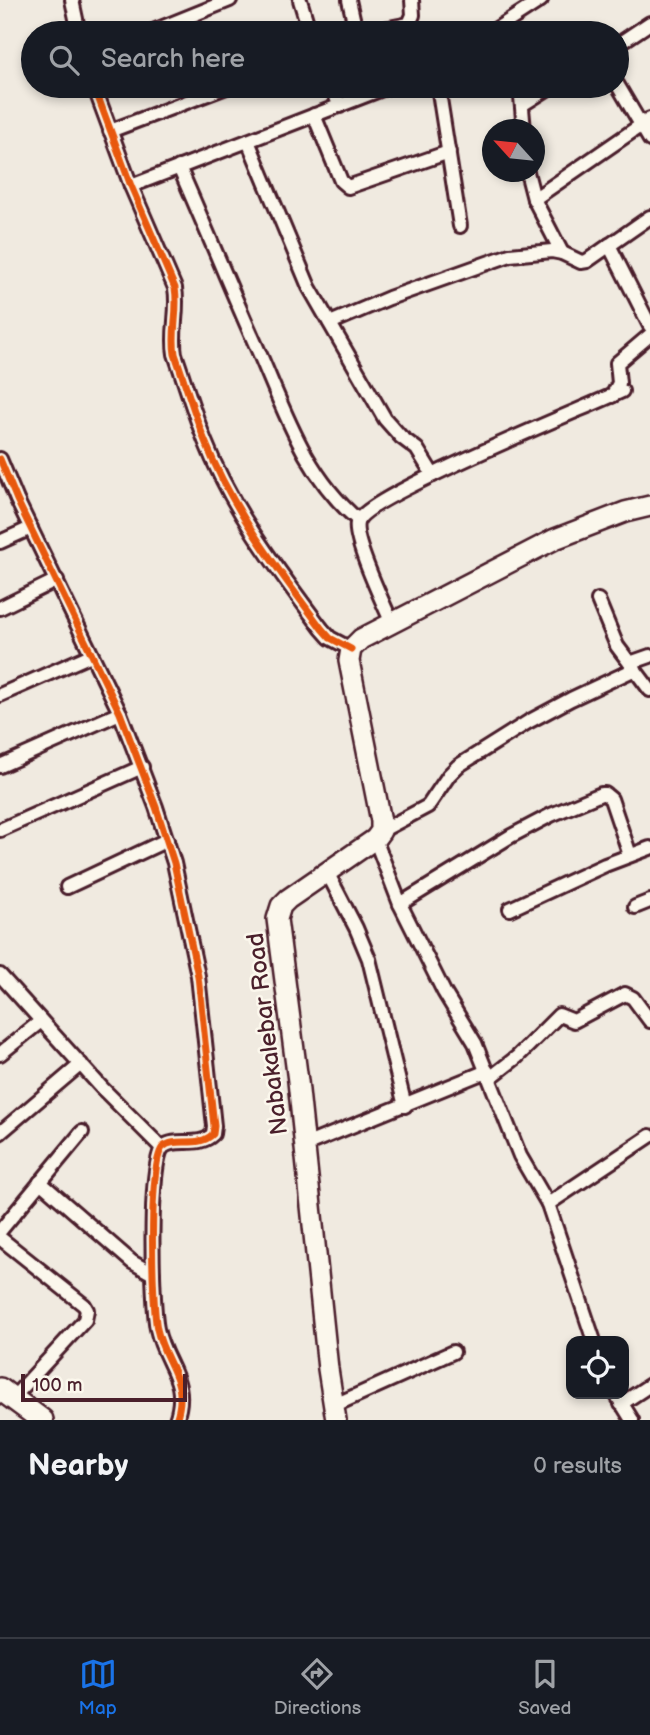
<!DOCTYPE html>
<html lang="en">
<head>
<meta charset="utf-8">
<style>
	:root { --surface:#171b24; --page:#20242c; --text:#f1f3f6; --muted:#9ea1a6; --line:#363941; --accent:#1a73e8 }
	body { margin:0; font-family:"Balsamiq Sans",sans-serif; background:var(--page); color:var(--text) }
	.controls { position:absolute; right:21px; bottom:21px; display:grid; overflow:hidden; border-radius:14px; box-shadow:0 4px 10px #0003 }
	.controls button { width:63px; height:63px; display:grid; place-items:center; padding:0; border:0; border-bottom:2px solid var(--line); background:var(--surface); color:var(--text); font:35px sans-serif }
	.compass { position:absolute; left:482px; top:119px; width:63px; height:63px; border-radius:50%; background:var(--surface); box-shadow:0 4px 10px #0003; rotate:297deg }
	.scale { position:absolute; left:21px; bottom:18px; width:166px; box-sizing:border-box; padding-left:7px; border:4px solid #4a1f2b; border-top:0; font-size:19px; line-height:24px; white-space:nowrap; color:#4a1f2b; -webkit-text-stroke:5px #fbf7ec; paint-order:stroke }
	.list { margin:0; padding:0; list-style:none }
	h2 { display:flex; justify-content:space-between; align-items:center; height:91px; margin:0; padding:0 28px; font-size:30px }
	h2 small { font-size:23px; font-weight:400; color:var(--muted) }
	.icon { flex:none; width:38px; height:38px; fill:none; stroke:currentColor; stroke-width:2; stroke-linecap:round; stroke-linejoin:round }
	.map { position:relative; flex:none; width:650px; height:1420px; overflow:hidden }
	.search { position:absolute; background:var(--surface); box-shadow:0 4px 10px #0003; left:21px; right:21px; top:21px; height:77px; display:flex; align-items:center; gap:18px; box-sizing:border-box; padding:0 24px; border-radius:38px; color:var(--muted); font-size:26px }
	.sheet { height:217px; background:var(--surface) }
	nav { display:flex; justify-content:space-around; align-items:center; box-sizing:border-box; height:98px; border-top:2px solid var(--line); background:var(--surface); font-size:19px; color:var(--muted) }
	nav a { display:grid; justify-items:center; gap:4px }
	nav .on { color:var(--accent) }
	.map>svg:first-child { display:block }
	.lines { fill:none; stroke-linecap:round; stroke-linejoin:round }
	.minor-casing { stroke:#4a1f2b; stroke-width:18 }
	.primary-casing { stroke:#4a1f2b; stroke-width:24 }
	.trunk-casing { stroke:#4a1f2b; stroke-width:26 }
	.minor { stroke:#fbf7ec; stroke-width:12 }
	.primary { stroke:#fbf7ec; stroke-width:19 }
	.trunk { stroke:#fbf7ec; stroke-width:21 }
	.cycleway-casing { stroke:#fbf7ec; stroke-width:11 }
	.cycleway { stroke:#e8590c; stroke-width:7 }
	.labels { text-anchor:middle; stroke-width:5; stroke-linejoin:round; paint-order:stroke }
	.street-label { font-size:24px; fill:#4a1f2b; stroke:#fbf7ec }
</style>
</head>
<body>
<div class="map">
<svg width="650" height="1420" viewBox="0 0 650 1420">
	<rect width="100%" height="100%" fill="#f0eae0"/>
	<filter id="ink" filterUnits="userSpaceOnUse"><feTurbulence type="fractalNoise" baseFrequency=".0143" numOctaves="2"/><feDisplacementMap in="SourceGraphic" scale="14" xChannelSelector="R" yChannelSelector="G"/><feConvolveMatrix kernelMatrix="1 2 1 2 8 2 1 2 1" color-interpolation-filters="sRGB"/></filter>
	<g filter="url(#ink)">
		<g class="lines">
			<defs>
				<g id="minor">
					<polyline points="72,0 79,33"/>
					<polyline points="300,0 310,33"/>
					<polyline points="349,0 355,27 357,31 364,33"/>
					<polyline points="148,33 230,0"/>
					<polyline points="364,33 409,24 413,15 412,0"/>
					<polyline points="490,33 541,0"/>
					<polyline points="617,45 650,23"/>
					<polyline points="617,84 650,140"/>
					<path d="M 94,86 L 131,186 L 175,288 C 179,310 171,332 175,354 C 185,383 194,413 205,441 C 232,510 278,570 322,629 L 330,638 L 351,649"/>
					<polyline points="331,86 340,106"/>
					<polyline points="438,86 460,226"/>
					<polyline points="520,86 524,130"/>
					<polyline points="522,105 552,86"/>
					<polyline points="314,115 341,181 348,187 449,152"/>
					<polyline points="110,131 229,86"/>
					<polyline points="248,141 309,287 385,419 401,437 417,449 433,475"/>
					<path d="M 179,167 C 206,228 231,290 258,350 C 285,412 305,475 358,520"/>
					<polyline points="527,172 534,199 562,253"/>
					<polyline points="131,186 390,86"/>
					<polyline points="534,199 650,119"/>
					<polyline points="609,245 650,326"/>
					<polyline points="330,323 389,298 510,255 552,251 562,253 581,262 587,261 650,217"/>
					<polyline points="612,396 619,383 617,363 650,335"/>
					<path d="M 0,459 L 17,500 L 120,713 L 156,807 L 174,863 L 198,976 L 214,1126 L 213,1134 C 198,1149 176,1136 163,1147 C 148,1161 152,1305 157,1329 C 165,1366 190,1380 176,1420"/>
					<polyline points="0,542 31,528"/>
					<polyline points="598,600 617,646 650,690"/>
					<polyline points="0,608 57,580"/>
					<path d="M 392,623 C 384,605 353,540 357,523 C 363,497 586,408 622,391"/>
					<polyline points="630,663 650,656"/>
					<polyline points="0,695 91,655"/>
					<polyline points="0,766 120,713"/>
					<polyline points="0,830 142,767"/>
					<polyline points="381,831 428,806 449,775 458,766 528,722 571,699 635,669"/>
					<polyline points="375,839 400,904 444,992 475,1043 520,1156 548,1204 594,1341"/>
					<polyline points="327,872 356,928 369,959 405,1106"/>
					<polyline points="67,887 167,840"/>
					<polyline points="400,904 511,836 551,815 601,794 605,794 611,799 630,855"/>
					<polyline points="635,907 650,901"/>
					<polyline points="510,909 605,865 650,848"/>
					<polyline points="0,975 102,1088 162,1148"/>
					<polyline points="0,1054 41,1021"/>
					<polyline points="490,1078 517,1057 559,1015 574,1021 625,994 633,998 650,1021"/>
					<polyline points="0,1133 81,1064"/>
					<polyline points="305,1145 487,1071"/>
					<polyline points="40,1182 132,1262 153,1274"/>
					<polyline points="548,1204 650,1136"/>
					<polyline points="0,1231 82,1132"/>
					<polyline points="0,1238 84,1305 87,1310 85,1320 12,1399"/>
					<polyline points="616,1394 632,1420"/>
					<polyline points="621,1404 650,1385"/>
					<polyline points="335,1405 453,1352"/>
				</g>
				<polyline id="primary" points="336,1420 328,1369 298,1081 277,919 281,906 288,899 375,839 381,831 381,821 349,661 351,649 361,639 555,539 625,512 650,506"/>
				<polyline id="trunk" points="0,1389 42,1420"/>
			</defs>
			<use href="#minor" class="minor-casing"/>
			<use href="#primary" class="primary-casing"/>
			<use href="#trunk" class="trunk-casing"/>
			<use href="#minor" class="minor"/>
			<use href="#primary" class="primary"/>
			<use href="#trunk" class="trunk"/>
			<defs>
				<g id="cycleway">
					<path d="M 94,86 L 131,186 L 175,288 C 179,310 171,332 175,354 C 185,383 194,413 205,441 C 232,510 278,570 322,629 L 330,638 L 351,649"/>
					<path d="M 0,459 L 17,500 L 120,713 L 156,807 L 174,863 L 198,976 L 214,1126 L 213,1134 C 198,1149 176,1136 163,1147 C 148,1161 152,1305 157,1329 C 165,1366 190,1380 176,1420"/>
				</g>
			</defs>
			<use href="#cycleway" class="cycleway-casing"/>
			<use href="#cycleway" class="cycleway"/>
		</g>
	</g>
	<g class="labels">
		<g class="street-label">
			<text transform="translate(267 1034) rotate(-97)" y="8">Nabakalebar Road</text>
		</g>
	</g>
</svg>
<div class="controls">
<button><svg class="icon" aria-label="locate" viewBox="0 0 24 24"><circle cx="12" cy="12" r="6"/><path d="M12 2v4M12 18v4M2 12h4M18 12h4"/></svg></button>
</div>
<svg class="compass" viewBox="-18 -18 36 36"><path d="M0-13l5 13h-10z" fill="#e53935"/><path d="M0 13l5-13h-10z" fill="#9ea1a6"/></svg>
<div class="scale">100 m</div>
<div class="search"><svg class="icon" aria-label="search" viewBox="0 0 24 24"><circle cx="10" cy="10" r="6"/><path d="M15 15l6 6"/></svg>Search here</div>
</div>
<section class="sheet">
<h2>Nearby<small>0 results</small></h2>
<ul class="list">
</ul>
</section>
<nav>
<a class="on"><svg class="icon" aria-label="map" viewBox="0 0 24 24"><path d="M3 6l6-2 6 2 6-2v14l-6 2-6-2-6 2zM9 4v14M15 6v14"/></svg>Map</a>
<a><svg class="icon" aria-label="directions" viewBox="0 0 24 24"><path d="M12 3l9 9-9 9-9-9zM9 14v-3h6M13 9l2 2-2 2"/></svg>Directions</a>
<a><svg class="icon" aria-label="saved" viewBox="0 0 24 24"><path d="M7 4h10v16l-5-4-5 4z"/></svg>Saved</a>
</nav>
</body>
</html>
